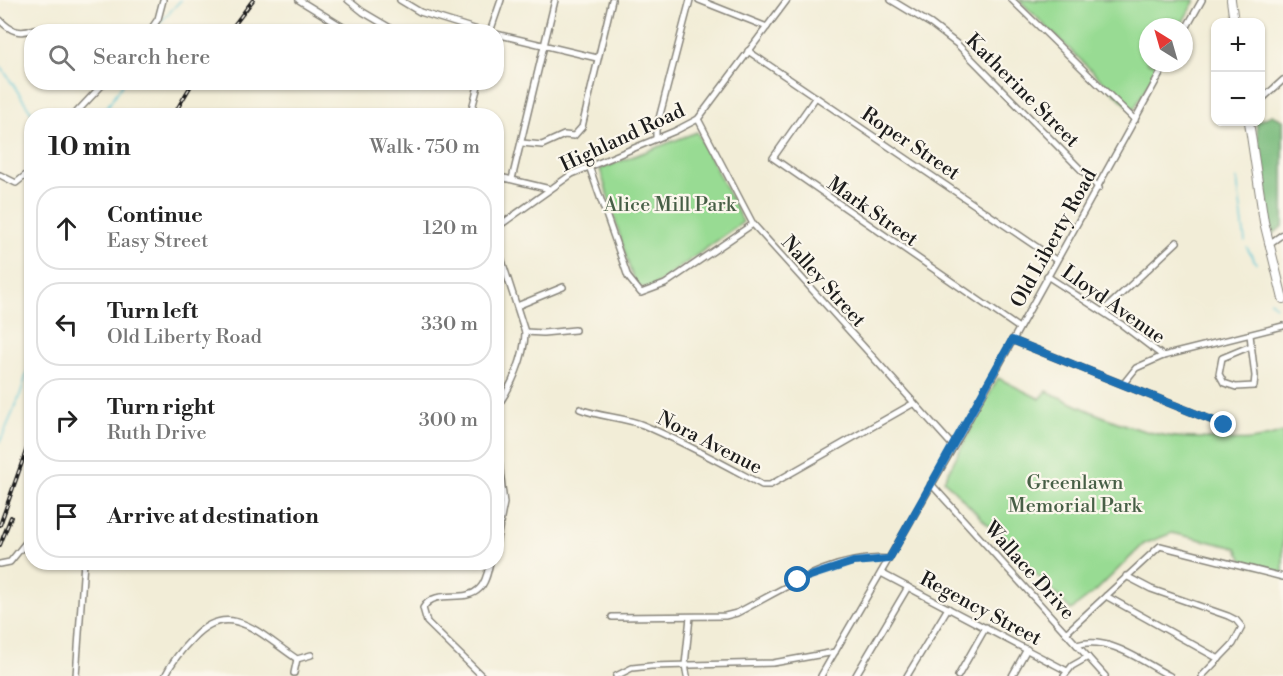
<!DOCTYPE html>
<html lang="en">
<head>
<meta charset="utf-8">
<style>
	:root { --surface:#fff; --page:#f2f2f2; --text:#222; --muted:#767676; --line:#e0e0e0 }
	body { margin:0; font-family:"Libre Bodoni",serif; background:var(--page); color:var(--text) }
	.controls { position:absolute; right:18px; top:18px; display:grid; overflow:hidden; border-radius:12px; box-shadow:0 2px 4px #0004 }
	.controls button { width:54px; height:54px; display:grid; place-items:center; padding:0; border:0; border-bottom:2px solid var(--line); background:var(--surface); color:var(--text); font:30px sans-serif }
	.compass { position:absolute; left:1139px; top:18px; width:54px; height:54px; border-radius:50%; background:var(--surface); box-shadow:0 2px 4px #0004; rotate:323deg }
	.stop { position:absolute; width:18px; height:18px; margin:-14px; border:4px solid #1f6fb2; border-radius:50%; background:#fff }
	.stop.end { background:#1f6fb2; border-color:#fff; box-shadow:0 2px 6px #0008 }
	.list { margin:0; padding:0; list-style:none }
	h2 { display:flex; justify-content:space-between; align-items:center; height:78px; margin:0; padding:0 24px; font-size:26px }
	h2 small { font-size:20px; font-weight:400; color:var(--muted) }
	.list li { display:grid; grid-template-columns:39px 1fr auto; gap:18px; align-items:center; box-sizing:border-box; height:84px; margin:0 12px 12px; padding:0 12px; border:2px solid var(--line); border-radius:24px }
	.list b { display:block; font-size:22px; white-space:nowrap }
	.list p { margin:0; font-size:20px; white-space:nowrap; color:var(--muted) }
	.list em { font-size:20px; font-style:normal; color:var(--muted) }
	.icon { flex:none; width:33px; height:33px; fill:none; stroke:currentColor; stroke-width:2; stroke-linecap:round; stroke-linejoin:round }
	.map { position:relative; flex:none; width:1283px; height:676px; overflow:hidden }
	.search { position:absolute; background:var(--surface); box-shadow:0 2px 4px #0004; left:24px; top:24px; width:480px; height:66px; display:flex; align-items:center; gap:15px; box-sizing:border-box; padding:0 21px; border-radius:24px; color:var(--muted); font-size:22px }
	.panel { position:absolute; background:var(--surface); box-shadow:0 2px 4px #0004; left:24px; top:108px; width:480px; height:462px; border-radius:24px }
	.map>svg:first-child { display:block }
	.green { fill:#98db93; stroke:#5a7c58; stroke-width:1.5 }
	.forest { fill:#7abb7d; stroke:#4b6c4c; stroke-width:1.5 }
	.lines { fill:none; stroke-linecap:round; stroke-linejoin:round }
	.stream { stroke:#5bc5d6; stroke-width:1.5 }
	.street-casing { stroke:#87847a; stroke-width:8 }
	.secondary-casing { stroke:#87847a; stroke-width:10 }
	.street { stroke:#fff; stroke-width:5 }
	.secondary { stroke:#fff; stroke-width:8 }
	.rail-casing { stroke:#1c1c1c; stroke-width:4 }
	.rail { stroke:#fbf7ec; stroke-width:1.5; stroke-dasharray:4.5; stroke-linecap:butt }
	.route { stroke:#1f6fb2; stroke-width:8 }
	.labels { text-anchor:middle; stroke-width:4.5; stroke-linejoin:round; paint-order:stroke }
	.street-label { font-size:20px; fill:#1c1c1c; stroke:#fbf7ec }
	.park-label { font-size:20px; fill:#475f46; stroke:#fbf7ec }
</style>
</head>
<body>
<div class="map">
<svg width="1283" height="676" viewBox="0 0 1283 676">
	<rect width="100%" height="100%" fill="#fbf7ec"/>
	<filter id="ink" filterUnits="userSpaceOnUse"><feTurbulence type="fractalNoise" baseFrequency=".0167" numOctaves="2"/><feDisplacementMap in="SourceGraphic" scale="12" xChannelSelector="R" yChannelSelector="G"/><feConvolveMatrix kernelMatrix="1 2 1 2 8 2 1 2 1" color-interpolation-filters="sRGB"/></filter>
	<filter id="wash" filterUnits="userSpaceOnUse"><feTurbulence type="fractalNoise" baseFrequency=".008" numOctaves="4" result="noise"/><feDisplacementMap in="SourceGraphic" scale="24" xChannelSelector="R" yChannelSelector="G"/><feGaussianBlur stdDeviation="1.35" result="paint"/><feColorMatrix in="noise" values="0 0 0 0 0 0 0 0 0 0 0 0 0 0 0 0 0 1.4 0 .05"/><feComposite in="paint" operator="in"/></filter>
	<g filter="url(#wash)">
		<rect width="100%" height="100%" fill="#f2edd7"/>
		<g class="green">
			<polygon points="1019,0 1195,0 1180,27 1148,27 1148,63 1160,63 1133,111"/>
			<polygon points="697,132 743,222 651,288 638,287 630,270 600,169"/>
			<path d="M 998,378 L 1040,399 L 1047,391 C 1083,409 1129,430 1168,436 C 1179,438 1190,438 1201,438 C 1236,441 1248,444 1283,432 L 1283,573 L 1244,563 L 1237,548 L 1172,533 L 1144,544 L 1096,591 L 1071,610 L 944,480 Z"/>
		</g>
		<polygon class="forest" points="1272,115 1283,120 1283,226 1272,235 1256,122"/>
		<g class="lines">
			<g class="stream">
				<polyline points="153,30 181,0"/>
				<polyline points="0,65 34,116"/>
				<polyline points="101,116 124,82"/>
				<polyline points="1237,179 1245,241"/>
				<polyline points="1247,248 1256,263"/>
				<polyline points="1270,301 1276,306"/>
				<polyline points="0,442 19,398 32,357"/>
			</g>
		</g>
	</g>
	<g filter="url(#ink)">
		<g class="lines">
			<defs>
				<g id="street">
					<polyline points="299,0 351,32"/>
					<polyline points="348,0 363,12 397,32"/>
					<polyline points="400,0 420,12 484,32"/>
					<polyline points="699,0 767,27"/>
					<polyline points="891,0 931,24 957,44 1099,188"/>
					<polyline points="1012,0 1135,120"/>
					<path d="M 0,20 C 10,31 20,35 34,29"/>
					<polyline points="149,32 158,19 163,0"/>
					<polyline points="490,32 501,0"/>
					<polyline points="1184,32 1202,0"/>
					<polyline points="496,34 597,58"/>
					<polyline points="748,51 1056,260"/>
					<polyline points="816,97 773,158 1019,328"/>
					<polyline points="1260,101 1283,80"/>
					<polyline points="73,116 105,82"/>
					<polyline points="470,116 479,82"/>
					<polyline points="698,119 753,224 953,446"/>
					<polyline points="656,139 656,130 690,0"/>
					<polyline points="522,143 542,145 564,135 574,136 582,127 612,0"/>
					<polyline points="589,166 628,277 641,293 665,284 753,224"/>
					<polyline points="0,175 16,183 32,170"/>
					<polyline points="496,176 550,189"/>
					<polyline points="512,179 555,0"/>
					<polyline points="496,228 572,174 675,131 698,119 787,0"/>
					<path d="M 496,242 L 525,332 C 525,357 511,388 496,408"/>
					<polyline points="1269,244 1283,234"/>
					<polyline points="1047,276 1121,324 1163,356"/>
					<polyline points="517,306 563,287"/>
					<polyline points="1103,311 1177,242"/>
					<polyline points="525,332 543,333 575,330"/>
					<polyline points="1250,335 1255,376 1254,386 1236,387 1224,383 1219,374 1222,358 1251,346"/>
					<polyline points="1012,340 1224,425"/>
					<polyline points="1124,383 1136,368 1163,356 1283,326"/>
					<path d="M 580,409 C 600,417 623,417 643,425 C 684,442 723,464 762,485 L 770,485 L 914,403"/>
					<polyline points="496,437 504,503 496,544"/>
					<polyline points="931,484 1105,676"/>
					<polyline points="0,564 10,562 32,535"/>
					<polyline points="881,573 1067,671"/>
					<polyline points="1126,576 1151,589 1228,616 1236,620 1242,627 1233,644 1202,676"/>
					<polyline points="1106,596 1219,659"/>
					<path d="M 612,617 L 725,616 L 737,613 C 784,589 834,554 889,559"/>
					<polyline points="1066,633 1160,546 1283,577"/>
					<path d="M 1077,645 C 1109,635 1142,662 1170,676"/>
					<polyline points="294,673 297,659"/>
					<polyline points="856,675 908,587"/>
					<polyline points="76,676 84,562"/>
					<path d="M 165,676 C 172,662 182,649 193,638 C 230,598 262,636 297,659 L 311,655"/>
					<path d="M 482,676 L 427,622 L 423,608 C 436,587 464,604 479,589 C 486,583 488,571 490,562"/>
					<polyline points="616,676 632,668 651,666 773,663 835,652"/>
					<polyline points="687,676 685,665 690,617"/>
					<polyline points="821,676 957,441 1166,63"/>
					<polyline points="907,676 948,608"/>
					<polyline points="958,676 986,627"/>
					<polyline points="1012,676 1027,649"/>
					<polyline points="1064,676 1072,666 1088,657"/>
				</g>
				<g id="secondary">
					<polyline points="1231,0 1234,22"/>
					<polyline points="1249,122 1264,222 1283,299"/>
				</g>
			</defs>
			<use href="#street" class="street-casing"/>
			<use href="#secondary" class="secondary-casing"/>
			<use href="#street" class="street"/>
			<use href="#secondary" class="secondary"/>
			<defs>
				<g id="rail">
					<polyline points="229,32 253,0"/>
					<polyline points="173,116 193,82"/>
					<polyline points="0,525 32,434"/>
					<polyline points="0,545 11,517"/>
				</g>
			</defs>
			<use href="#rail" class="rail-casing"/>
			<use href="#rail" class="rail"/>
		</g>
	</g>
	<g class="lines" filter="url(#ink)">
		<polyline class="route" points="798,580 853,562 889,559 1012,340 1224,425"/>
	</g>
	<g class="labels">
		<g class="street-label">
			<text transform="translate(1023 90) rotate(45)" y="7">Katherine Street</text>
			<text transform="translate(622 137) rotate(-25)" y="7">Highland Road</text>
			<text transform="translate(911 143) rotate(34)" y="7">Roper Street</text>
			<text transform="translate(873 211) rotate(35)" y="7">Mark Street</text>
			<text transform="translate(1053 238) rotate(-61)" y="7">Old Liberty Road</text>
			<text transform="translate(824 281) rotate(48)" y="7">Nalley Street</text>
			<text transform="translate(1114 304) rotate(35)" y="7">Lloyd Avenue</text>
			<text transform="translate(710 442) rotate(27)" y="7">Nora Avenue</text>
			<text transform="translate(1030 570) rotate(48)" y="7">Wallace Drive</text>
			<text transform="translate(981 608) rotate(28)" y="7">Regency Street</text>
		</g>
		<g class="park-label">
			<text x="670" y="211">Alice Mill Park</text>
			<text x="1075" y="489">Greenlawn<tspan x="1075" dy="23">Memorial Park</tspan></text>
		</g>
	</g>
</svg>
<div class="controls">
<button>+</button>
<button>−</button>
</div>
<svg class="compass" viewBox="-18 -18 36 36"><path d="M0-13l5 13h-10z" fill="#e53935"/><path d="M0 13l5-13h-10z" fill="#767676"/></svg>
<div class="stop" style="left:798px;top:580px"></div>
<div class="stop end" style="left:1224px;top:425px"></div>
<div class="search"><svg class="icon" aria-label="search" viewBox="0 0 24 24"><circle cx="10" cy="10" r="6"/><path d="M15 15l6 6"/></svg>Search here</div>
<section class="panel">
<h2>10 min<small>Walk · 750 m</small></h2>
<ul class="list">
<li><svg class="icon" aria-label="ahead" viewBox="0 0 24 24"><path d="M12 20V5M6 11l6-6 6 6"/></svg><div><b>Continue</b><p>Easy Street</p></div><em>120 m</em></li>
<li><svg class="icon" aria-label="left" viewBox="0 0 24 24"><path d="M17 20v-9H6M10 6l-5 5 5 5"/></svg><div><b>Turn left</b><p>Old Liberty Road</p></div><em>330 m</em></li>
<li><svg class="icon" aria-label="right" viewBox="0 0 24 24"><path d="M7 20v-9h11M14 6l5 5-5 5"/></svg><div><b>Turn right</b><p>Ruth Drive</p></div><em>300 m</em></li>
<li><svg class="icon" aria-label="arrive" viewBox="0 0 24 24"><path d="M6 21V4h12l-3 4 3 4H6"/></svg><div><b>Arrive at destination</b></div></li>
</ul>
</section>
</div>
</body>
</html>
